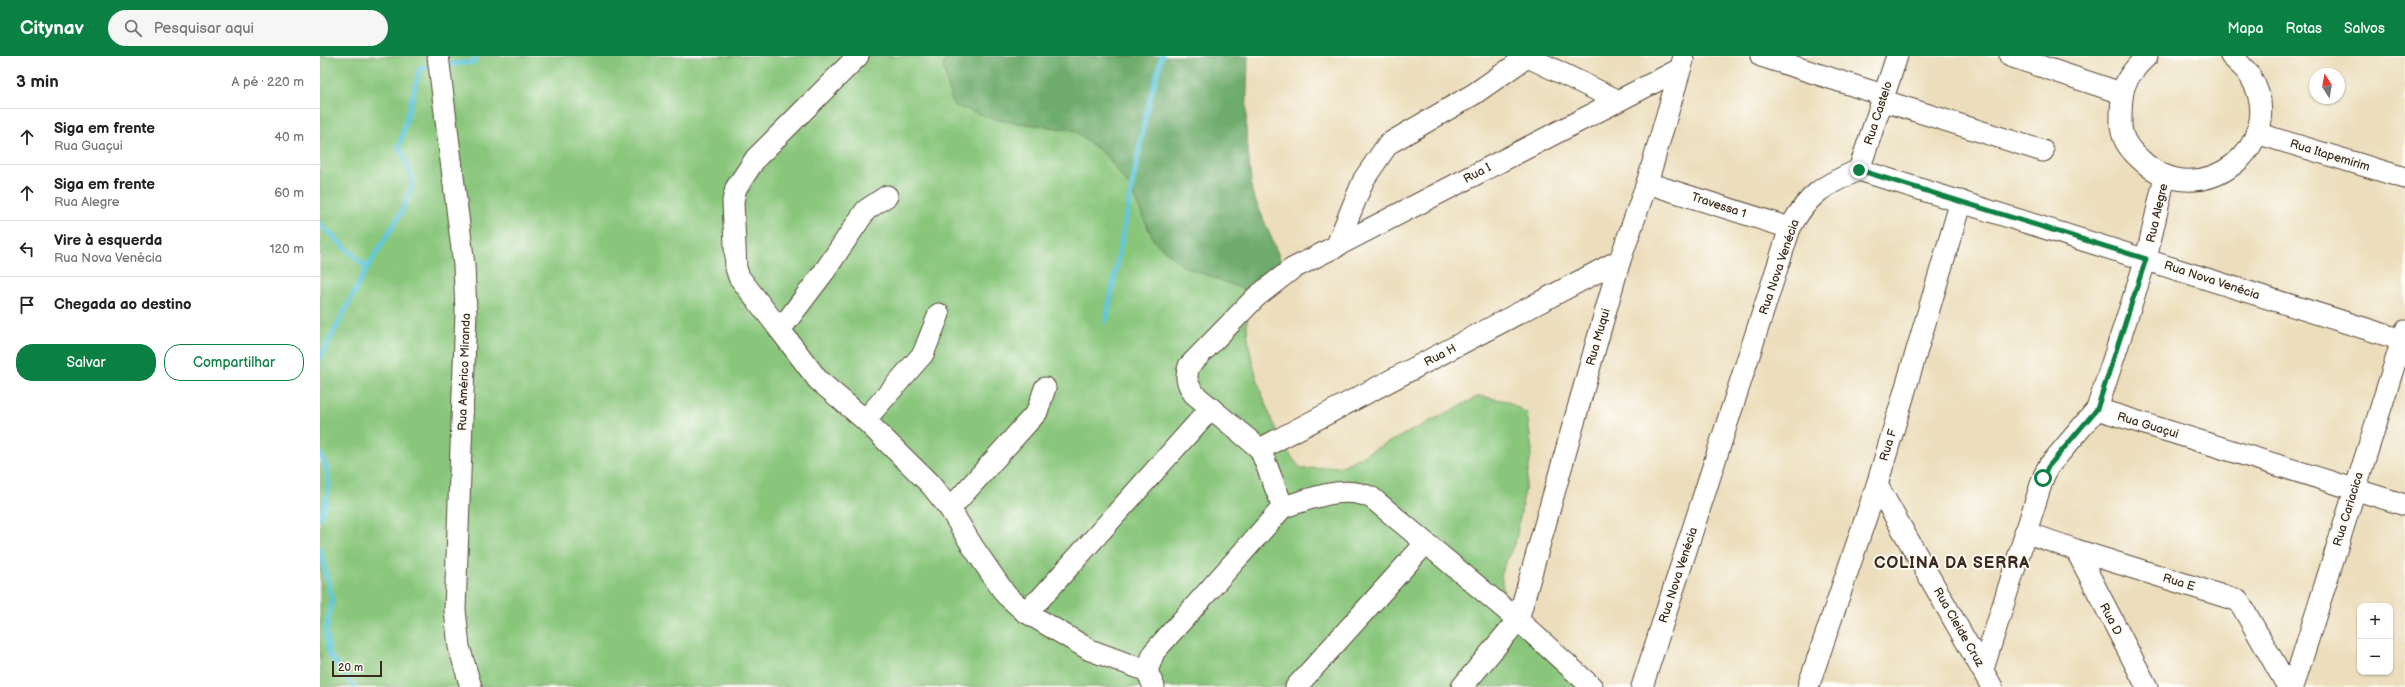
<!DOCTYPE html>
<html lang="pt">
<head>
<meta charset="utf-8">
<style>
	:root { --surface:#fff; --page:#f6f6f6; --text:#222; --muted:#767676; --line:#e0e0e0; --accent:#0b8043 }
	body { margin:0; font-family:"Balsamiq Sans",sans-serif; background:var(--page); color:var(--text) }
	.controls { position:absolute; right:12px; bottom:12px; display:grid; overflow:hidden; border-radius:8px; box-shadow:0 1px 3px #0004 }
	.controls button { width:36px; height:36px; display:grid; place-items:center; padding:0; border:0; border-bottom:1px solid var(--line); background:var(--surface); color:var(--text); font:20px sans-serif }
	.compass { position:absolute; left:1989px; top:12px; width:36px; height:36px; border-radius:50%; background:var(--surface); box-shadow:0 1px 3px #0004; rotate:349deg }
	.scale { position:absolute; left:12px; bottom:10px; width:50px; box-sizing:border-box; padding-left:4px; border:2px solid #3b2a1e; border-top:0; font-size:11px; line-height:14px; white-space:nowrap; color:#3b2a1e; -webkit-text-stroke:3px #fdfcf7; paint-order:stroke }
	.stop { position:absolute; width:12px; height:12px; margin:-9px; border:3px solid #0b8043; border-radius:50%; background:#fff }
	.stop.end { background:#0b8043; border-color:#fff; box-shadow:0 1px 4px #0008 }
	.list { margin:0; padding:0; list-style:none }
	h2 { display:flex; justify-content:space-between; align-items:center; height:52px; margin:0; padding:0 16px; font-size:17px }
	h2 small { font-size:13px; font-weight:400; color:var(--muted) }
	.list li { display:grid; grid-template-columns:26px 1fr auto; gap:12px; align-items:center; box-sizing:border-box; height:56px; padding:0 16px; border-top:1px solid var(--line) }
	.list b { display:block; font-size:15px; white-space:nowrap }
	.list p { margin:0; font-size:13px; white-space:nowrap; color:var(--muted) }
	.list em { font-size:13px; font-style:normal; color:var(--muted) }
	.actions { display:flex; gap:8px; padding:12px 16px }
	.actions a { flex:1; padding:9px 0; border:1px solid var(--accent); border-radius:16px; text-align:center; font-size:14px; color:var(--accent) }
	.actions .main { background:var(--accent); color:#fff }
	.icon { flex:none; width:22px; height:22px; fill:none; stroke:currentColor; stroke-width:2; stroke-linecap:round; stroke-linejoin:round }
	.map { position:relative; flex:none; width:2085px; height:631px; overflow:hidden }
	header { display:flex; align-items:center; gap:24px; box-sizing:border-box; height:56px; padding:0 20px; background:var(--accent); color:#fff }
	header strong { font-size:19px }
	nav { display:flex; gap:22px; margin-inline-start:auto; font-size:14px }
	.search { width:280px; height:36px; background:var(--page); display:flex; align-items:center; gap:10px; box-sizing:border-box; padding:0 14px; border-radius:22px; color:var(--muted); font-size:15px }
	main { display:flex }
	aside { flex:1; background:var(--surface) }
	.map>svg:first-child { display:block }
	.green { fill:#89c67c; stroke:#62784d }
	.forest { fill:#6eab6c; stroke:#546a45 }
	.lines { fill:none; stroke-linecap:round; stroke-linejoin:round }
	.stream { stroke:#60c7dd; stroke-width:5 }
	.minor-casing { stroke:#564536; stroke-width:23 }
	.minor { stroke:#fff; stroke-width:21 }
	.route { stroke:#0b8043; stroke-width:5 }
	.labels { text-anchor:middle; stroke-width:3.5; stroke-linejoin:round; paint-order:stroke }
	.street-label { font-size:12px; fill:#3b2a1e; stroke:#fdfcf7 }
	.district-label { font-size:16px; font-weight:bold; letter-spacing:1px; fill:#3b2a1e; stroke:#fdfcf7 }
</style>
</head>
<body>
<header>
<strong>Citynav</strong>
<div class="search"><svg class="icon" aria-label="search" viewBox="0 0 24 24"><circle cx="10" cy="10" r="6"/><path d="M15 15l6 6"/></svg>Pesquisar aqui</div>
<nav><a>Mapa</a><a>Rotas</a><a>Salvos</a></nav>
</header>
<main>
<aside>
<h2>3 min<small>A pé · 220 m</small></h2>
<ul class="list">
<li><svg class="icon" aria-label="ahead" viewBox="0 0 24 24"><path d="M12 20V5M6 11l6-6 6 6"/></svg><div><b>Siga em frente</b><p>Rua Guaçui</p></div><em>40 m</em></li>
<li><svg class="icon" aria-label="ahead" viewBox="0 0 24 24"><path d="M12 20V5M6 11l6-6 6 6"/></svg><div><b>Siga em frente</b><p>Rua Alegre</p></div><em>60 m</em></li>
<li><svg class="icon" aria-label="left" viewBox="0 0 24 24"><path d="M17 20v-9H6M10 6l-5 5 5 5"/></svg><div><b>Vire à esquerda</b><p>Rua Nova Venécia</p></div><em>120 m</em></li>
<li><svg class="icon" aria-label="arrive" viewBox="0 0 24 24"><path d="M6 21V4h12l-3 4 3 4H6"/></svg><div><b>Chegada ao destino</b></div></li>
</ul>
<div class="actions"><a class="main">Salvar</a><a>Compartilhar</a></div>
</aside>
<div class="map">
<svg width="2085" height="631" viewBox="0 0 2085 631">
	<rect width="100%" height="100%" fill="#fdfcf7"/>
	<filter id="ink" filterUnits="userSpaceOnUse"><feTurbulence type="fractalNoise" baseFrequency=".025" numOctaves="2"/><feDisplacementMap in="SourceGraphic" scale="8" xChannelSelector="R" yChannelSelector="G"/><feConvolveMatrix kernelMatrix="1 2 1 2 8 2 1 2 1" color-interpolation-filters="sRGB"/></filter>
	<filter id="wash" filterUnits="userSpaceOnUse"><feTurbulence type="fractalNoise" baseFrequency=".012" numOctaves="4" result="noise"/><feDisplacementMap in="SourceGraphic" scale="16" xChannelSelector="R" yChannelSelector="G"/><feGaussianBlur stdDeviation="0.9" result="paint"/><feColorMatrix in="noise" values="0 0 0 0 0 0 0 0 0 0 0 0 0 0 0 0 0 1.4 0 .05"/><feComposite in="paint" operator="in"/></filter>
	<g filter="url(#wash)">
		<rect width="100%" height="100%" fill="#ecdebc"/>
		<path class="green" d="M 0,0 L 628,0 L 623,10 L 677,64 L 754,74 L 788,101 L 810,132 L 834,185 L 863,210 L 934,237 C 932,245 928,255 927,264 C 925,300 955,389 982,413 L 1022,410 L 1159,340 L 1187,345 L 1207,357 L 1212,394 L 1196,484 L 1181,517 L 1185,548 L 1264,631 L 0,631 Z"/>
		<polygon class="forest" points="628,0 928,0 926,73 932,136 964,212 934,237 863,210 834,185 810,132 788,101 754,74 677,64 633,49 623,10"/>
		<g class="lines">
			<g class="stream">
				<polyline points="124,9 154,6 156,0"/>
				<polyline points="0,168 47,212"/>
				<polyline points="786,265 826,58 842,0"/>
				<polyline points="0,302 47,212 81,157 92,130 92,120 79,91 100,12 114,10"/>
				<path d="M 0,398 C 13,419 9,440 0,462"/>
				<polyline points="0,493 12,543 6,575 9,598 34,631"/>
			</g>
		</g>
	</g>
	<g filter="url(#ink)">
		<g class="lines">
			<defs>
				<g id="minor">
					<polyline points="118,0 144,209 146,256 135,554 139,591 151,631"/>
					<polyline points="1206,0 1297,44"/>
					<polyline points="1441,0 1563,39"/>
					<polyline points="1690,0 1801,37"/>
					<path d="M 1827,0 C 1803,23 1801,32 1801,64 C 1800,81 1808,92 1820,103 C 1881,162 1972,86 1930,20 C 1925,12 1917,6 1911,0"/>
					<polyline points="1561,44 1723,95"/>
					<polyline points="1936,77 2085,122"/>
					<polyline points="1539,114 1577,0"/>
					<polyline points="1327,127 1470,172"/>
					<polyline points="567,140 546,154 504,216 460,274 498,324 545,364 610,428 630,453 653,491 686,539 704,555 720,543 891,352"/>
					<polyline points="1016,191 1044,123 1068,88 1154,38 1207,1"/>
					<polyline points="460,274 419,221 416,212 413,145 416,132 436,102 538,0"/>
					<polyline points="1777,353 2085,449"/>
					<polyline points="545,364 603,298 619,258"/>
					<polyline points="940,393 1300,204"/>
					<polyline points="1557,429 1672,631"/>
					<polyline points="630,453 717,356 725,332"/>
					<polyline points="1705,476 1756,494 1919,545 1968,631"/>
					<polyline points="1756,494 1827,631"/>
					<polyline points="704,555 770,594 827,615"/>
					<polyline points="1663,613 1723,422 1728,411 1777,353 1826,203 1845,120"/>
					<polyline points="834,631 827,615 834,596 963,451"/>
					<polyline points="976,631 1105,488"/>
					<polyline points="1142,631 1198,564 1300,204 1327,127 1363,4"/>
					<path d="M 1272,631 L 1198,564 L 1052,442 C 1024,428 992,443 963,451 L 940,393 L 874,338 C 867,327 865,322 869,310 L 936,241 L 972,213 L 1360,13"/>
					<path d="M 1322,631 L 1470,172 C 1488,138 1504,129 1539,114 L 2085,285"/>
					<polyline points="1488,631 1557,429 1641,145"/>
					<polyline points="1973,631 2085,275"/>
				</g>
			</defs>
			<use href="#minor" class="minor-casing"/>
			<use href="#minor" class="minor"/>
		</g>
	</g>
	<g class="lines" filter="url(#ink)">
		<polyline class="route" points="1539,114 1826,203 1777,353 1728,411 1723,422"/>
	</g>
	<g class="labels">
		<g class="street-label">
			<text transform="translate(1558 57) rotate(-72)" y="4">Rua Castelo</text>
			<text transform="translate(2010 99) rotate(17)" y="4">Rua Itapemirim</text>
			<text transform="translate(1157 117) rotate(-28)" y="4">Rua I</text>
			<text transform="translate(1399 149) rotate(18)" y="4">Travessa 1</text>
			<text transform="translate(1837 157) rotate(-77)" y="4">Rua Alegre</text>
			<text transform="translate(1459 211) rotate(-71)" y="4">Rua Nova Venécia</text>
			<text transform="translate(1892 224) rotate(18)" y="4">Rua Nova Venécia</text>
			<text transform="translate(1278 281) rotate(-74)" y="4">Rua Muqui</text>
			<text transform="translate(1120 299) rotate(-28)" y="4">Rua H</text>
			<text transform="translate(144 316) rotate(-88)" y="4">Rua Américo Miranda</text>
			<text transform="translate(1828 369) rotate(17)" y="4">Rua Guaçui</text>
			<text transform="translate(1568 389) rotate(-73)" y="4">Rua F</text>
			<text transform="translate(2028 453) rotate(-73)" y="4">Rua Cariacica</text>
			<text transform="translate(1358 519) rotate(-72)" y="4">Rua Nova Venécia</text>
			<text transform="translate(1859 526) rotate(17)" y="4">Rua E</text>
			<text transform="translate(1791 563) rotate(62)" y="4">Rua D</text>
			<text transform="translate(1639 571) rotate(60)" y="4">Rua Cleide Cruz</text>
		</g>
		<g class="district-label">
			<text x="1632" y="512">COLINA DA SERRA</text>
		</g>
	</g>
</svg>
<div class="controls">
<button>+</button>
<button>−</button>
</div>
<svg class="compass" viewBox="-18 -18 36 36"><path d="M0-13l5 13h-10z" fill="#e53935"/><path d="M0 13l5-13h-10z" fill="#767676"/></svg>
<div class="scale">20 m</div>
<div class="stop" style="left:1723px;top:422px"></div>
<div class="stop end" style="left:1539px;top:114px"></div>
</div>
</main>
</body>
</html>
